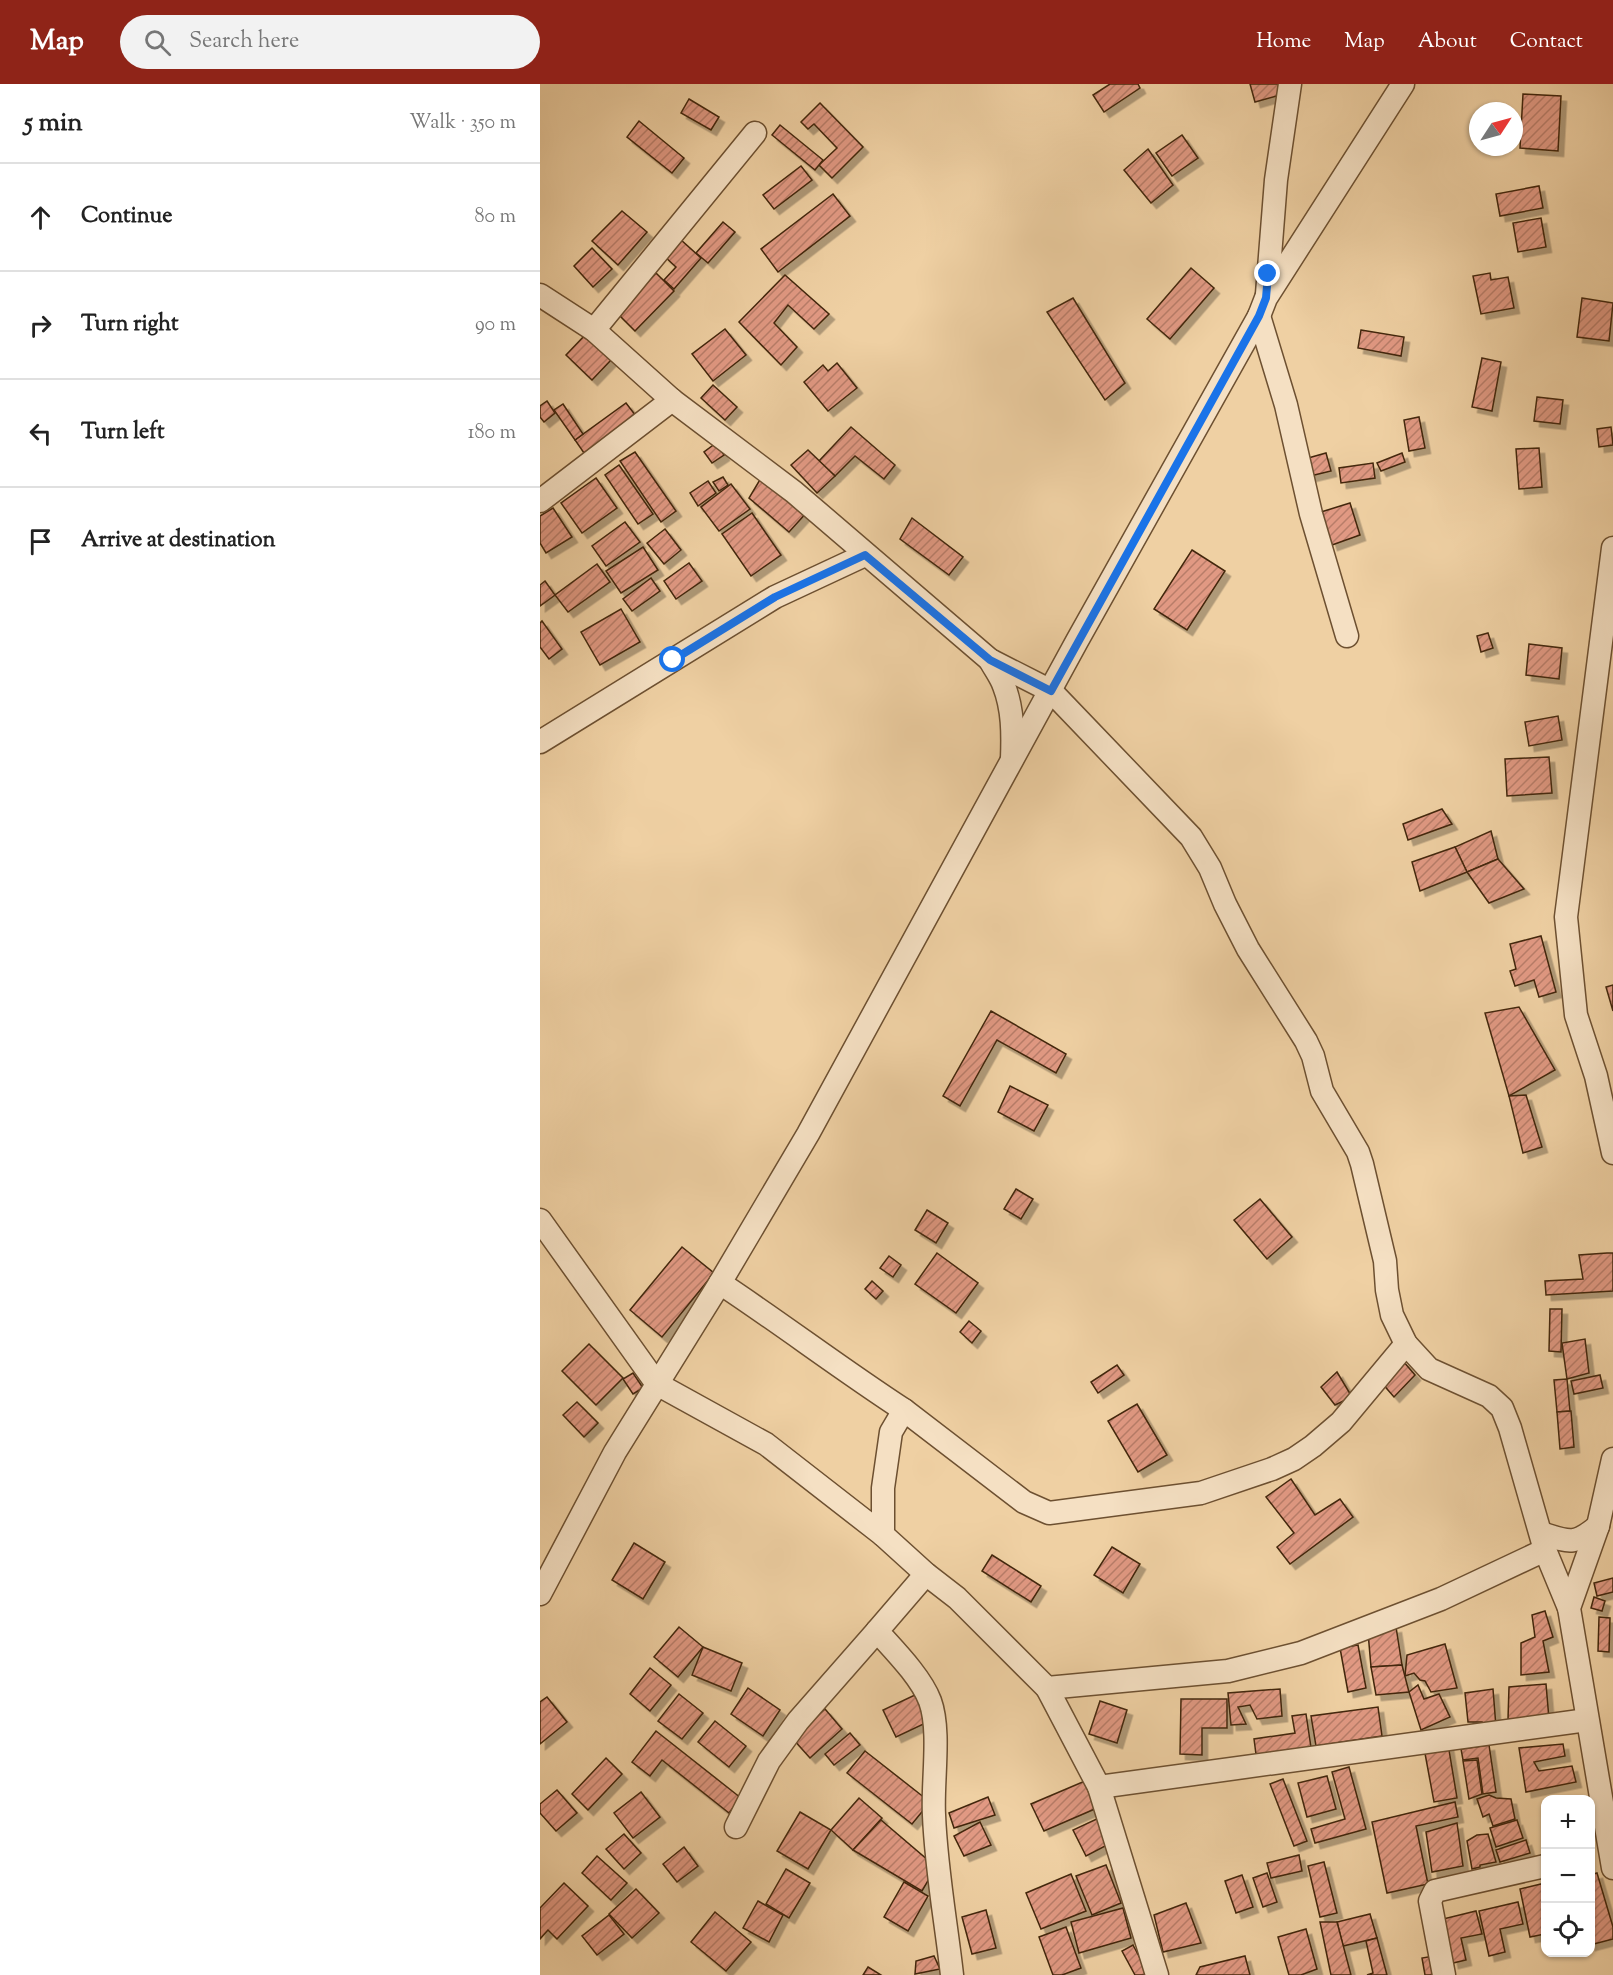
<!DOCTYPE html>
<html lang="en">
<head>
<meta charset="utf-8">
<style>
	:root { --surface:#fff; --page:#f2f2f2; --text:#222; --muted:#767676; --line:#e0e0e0; --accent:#8f2418 }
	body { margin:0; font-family:"Sorts Mill Goudy",serif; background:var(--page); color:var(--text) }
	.controls { position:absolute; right:18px; bottom:18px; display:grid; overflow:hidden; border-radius:12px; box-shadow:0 2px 4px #0004 }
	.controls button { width:54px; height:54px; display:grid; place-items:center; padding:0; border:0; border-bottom:2px solid var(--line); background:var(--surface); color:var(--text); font:30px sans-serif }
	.compass { position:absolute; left:929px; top:18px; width:54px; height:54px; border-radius:50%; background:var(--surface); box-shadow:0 2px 4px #0004; rotate:54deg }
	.stop { position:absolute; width:18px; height:18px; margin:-14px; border:4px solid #1a73e8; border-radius:50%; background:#fff }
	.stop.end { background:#1a73e8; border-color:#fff; box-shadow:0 2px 6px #0008 }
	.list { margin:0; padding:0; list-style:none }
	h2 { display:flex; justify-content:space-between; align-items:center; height:78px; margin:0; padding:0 24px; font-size:26px }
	h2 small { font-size:20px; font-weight:400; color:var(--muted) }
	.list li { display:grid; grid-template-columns:39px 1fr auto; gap:18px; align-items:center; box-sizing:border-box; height:108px; padding:0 24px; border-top:2px solid var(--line) }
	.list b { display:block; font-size:22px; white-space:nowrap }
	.list em { font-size:20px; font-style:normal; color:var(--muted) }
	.icon { flex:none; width:33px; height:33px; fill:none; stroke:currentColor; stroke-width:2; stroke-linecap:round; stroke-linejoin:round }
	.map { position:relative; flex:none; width:1073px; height:1891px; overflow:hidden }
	header { display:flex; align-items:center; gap:36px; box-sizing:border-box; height:84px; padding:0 30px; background:var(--accent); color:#fff }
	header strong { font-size:28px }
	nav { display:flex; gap:33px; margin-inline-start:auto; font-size:21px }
	.search { width:420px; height:54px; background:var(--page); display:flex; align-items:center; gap:15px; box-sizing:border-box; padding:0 21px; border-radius:33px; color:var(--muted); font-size:22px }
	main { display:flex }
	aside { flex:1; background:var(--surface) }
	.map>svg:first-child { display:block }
	.building { fill:url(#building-hatch); stroke:#42260b; stroke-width:1.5; filter:url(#shadow) }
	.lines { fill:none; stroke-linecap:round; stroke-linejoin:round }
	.minor-casing { stroke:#6d5031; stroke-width:25 }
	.minor { stroke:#f5e0c3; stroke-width:22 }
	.route { stroke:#1a73e8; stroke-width:8 }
</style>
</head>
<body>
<header>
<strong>Map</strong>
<div class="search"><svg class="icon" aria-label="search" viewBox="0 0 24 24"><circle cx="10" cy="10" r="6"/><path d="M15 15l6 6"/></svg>Search here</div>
<nav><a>Home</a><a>Map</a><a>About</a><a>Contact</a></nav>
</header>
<main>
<aside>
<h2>5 min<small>Walk · 350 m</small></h2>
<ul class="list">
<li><svg class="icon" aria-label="ahead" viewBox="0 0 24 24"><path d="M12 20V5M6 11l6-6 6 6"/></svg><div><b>Continue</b></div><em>80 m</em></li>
<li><svg class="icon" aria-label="right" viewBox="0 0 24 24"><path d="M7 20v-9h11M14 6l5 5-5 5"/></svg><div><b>Turn right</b></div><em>90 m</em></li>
<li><svg class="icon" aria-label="left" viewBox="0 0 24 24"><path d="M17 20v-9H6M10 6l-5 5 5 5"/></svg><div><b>Turn left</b></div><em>180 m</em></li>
<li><svg class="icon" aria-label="arrive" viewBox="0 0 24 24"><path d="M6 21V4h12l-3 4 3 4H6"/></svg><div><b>Arrive at destination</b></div></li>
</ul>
</aside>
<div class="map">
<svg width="1073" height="1891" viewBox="0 0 1073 1891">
	<defs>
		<pattern id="building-hatch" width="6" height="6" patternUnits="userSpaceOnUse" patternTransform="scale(1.5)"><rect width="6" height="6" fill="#e19983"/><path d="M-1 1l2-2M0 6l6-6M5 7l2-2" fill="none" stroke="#b87d69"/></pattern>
		<filter id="shadow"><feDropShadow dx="5.5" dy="5.5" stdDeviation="0" flood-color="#0004"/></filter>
	</defs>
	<rect width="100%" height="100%" fill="#efd0a3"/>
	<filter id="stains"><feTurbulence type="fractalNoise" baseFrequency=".00333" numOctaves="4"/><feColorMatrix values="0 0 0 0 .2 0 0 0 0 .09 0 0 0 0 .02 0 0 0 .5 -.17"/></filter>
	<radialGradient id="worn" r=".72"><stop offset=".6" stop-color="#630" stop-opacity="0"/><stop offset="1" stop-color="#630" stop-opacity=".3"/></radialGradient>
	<g class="building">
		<polygon points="570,0 598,0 600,4 564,28 553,11"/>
		<polygon points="710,0 741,0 744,10 715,18"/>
		<polygon points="983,10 1021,12 1018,67 980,64"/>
		<polygon points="149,15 179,33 171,46 141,29"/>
		<polygon points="280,19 323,63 292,94 279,81 297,64 274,40 268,45 261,38"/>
		<polygon points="99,37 144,74 132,89 87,53"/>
		<polygon points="240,41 283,76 275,86 232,51"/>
		<polygon points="642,51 658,74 632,92 616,69"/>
		<polygon points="608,65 633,101 611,119 584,86"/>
		<polygon points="261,82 272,96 234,125 223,111"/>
		<polygon points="999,102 1003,124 960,132 956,110"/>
		<polygon points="293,110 310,132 238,188 221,165"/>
		<polygon points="82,127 107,148 78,181 52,157"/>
		<polygon points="1001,134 1006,163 978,168 973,139"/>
		<polygon points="183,138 195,148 168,179 156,169"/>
		<polygon points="140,155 161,174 134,205 124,196 136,183 124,172"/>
		<polygon points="52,164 72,185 53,203 34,182"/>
		<polygon points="651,184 674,204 630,255 607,235"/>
		<polygon points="116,189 134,207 95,247 77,229"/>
		<polygon points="950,189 951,196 968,193 974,224 941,230 933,192"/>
		<polygon points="245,191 289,230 274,245 248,221 234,239 257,263 241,281 199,238"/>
		<polygon points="533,214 585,299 565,316 507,228"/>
		<polygon points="1042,214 1073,219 1069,257 1037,253"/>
		<polygon points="185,245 206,271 173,297 152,270"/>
		<polygon points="821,246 864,253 861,272 818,264"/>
		<polygon points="45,251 71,276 52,296 26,271"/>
		<polygon points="942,274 961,278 952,327 932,323"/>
		<polygon points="297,279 317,304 288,327 264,298 283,281 288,287"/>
		<polygon points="173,301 197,323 185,336 161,314"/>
		<polygon points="997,313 1023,316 1020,340 994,337"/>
		<polygon points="7,317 15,329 4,338 0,333 0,322"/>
		<polygon points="86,319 96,332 44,369 35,356"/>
		<polygon points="23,320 43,350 35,356 14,326"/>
		<polygon points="879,333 885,364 869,367 864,336"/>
		<polygon points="311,343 355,381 344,395 315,372 295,392 279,377"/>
		<polygon points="1071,343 1073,361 1059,363 1057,345"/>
		<polygon points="176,359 184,371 172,379 164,368"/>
		<polygon points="999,364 1002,403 979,405 976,365"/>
		<polygon points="268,366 295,392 277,409 251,381"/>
		<polygon points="95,368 136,427 121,438 80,377"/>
		<polygon points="786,369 791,387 766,393 761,376"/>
		<polygon points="862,369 865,378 841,387 837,379"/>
		<polygon points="833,379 835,394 801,399 799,384"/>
		<polygon points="79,381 113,430 98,440 65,391"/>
		<polygon points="224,389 268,427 249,448 209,414"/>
		<polygon points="183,393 188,401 179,407 173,398"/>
		<polygon points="56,394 77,424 42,449 21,419"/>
		<polygon points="168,397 176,409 158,422 150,409"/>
		<polygon points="191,400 210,425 179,447 161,423"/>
		<polygon points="810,419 820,451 792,461 781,428"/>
		<polygon points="13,424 32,453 6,469 0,459 0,432"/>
		<polygon points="212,429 241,471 211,492 182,450"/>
		<polygon points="372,434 423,473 409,491 360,455"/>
		<polygon points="85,438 100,458 66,482 52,462"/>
		<polygon points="125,445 141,466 124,480 107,459"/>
		<polygon points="103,463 118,486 81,509 66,487"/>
		<polygon points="652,466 685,487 647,546 614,525"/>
		<polygon points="149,479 162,497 136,515 124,497"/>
		<polygon points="57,480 70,498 28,528 15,511"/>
		<polygon points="111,494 120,507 92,527 83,515"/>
		<polygon points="5,497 15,511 0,522 0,501"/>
		<polygon points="81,525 100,558 60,581 41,548"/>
		<polygon points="2,537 22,565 9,575 0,563 0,539"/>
		<polygon points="948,549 953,564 941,568 937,552"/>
		<polygon points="989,560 1022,564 1019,595 986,591"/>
		<polygon points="1018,632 1022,656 989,662 985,638"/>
		<polygon points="1009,673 1012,709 967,712 965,675"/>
		<polygon points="902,725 912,740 868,756 863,740"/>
		<polygon points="951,747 958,775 927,788 915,763"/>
		<polygon points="915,763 927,788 880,807 872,778"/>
		<polygon points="958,775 984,805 949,819 927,788"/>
		<polygon points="1001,852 1016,908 999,913 994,896 975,902 970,887 976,885 970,860"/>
		<polygon points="1073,901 1073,927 1066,903"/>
		<polygon points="979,923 1015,986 969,1012 945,929"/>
		<polygon points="451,927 526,970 516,989 457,956 420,1022 403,1012"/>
		<polygon points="470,1002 508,1021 494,1047 458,1028"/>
		<polygon points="986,1011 1002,1063 983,1069 969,1012"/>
		<polygon points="476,1105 493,1115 481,1135 464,1125"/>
		<polygon points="720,1115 752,1153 727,1175 694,1136"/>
		<polygon points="387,1126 408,1139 396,1159 375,1146"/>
		<polygon points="142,1163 174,1189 122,1253 90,1226"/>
		<polygon points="397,1169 438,1199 416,1229 375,1200"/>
		<polygon points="1067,1169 1073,1169 1073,1207 1006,1211 1005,1197 1043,1195 1039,1171"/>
		<polygon points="349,1172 361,1181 353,1193 340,1184"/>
		<polygon points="332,1197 343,1207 336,1215 325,1205"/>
		<polygon points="1010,1225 1022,1225 1021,1268 1009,1267"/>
		<polygon points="429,1237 441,1247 432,1259 420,1248"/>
		<polygon points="1045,1255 1049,1289 1027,1295 1022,1259"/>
		<polygon points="49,1260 83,1294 56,1321 22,1287"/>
		<polygon points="863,1277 875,1291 854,1313 841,1298"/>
		<polygon points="577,1281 584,1291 558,1309 551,1298"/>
		<polygon points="797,1288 812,1313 795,1321 781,1303"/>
		<polygon points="93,1289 103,1304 93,1310 83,1295"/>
		<polygon points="1060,1291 1063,1304 1034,1310 1031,1297"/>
		<polygon points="1027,1295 1030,1327 1017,1328 1014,1296"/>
		<polygon points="37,1318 58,1339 44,1353 23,1331"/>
		<polygon points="597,1320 627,1371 598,1388 568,1337"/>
		<polygon points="1031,1327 1034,1363 1020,1365 1017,1328"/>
		<polygon points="751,1395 775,1431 800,1415 813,1433 750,1480 737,1463 754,1449 726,1413"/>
		<polygon points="94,1459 125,1478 103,1515 72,1496"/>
		<polygon points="572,1463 600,1480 583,1509 554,1491"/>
		<polygon points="452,1471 501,1502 491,1518 442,1487"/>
		<polygon points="1073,1494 1073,1508 1057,1512 1054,1499"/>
		<polygon points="1054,1513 1065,1517 1062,1527 1051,1524"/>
		<polygon points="1005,1527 1013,1553 1003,1557 1009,1588 981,1591 981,1559 995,1553 992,1531"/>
		<polygon points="1059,1533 1070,1534 1069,1568 1058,1567"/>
		<polygon points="139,1543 163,1563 138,1593 114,1573"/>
		<polygon points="856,1543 862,1581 831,1583 828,1548"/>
		<polygon points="905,1560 917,1604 891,1608 885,1597 880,1596 874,1589 865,1592 867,1571"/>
		<polygon points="818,1561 826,1604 808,1608 800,1564"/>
		<polygon points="163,1563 202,1579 191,1607 152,1591"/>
		<polygon points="862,1581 869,1608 836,1611 831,1583"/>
		<polygon points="110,1584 131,1601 110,1627 90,1610"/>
		<polygon points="1006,1600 1009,1635 968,1635 969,1603"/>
		<polygon points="878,1601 884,1615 899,1610 910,1633 881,1646 869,1608"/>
		<polygon points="208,1604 240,1626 223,1652 191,1630"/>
		<polygon points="740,1605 742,1632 717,1635 710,1621 698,1623 706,1640 691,1641 688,1609"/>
		<polygon points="953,1605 956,1643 942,1643 942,1638 928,1638 925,1609"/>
		<polygon points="139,1610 163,1629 142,1655 118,1637"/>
		<polygon points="377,1610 390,1637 356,1653 343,1626"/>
		<polygon points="7,1613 27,1638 0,1660 0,1618"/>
		<polygon points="641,1615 687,1615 687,1644 662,1644 662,1671 640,1670"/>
		<polygon points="560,1617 587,1626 577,1659 549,1650"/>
		<polygon points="838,1623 842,1652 776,1662 771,1632"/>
		<polygon points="285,1625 302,1645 270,1674 253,1655"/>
		<polygon points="766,1630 772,1670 717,1678 714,1655 755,1649 752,1632"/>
		<polygon points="175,1637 206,1662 189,1683 158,1658"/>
		<polygon points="116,1647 201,1714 189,1729 122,1676 110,1692 92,1678"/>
		<polygon points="310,1649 320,1661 294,1681 285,1670"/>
		<polygon points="908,1660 917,1714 894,1718 884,1664"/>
		<polygon points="1023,1660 1025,1672 994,1678 999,1687 1032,1682 1036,1698 986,1708 979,1664"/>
		<polygon points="949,1661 956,1708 943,1710 938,1674 923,1676 921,1665"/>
		<polygon points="325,1667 390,1718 372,1740 307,1689"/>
		<polygon points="66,1674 82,1690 48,1726 32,1710"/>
		<polygon points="937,1676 942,1710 929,1715 923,1677"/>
		<polygon points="809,1683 826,1745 775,1759 771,1745 805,1735 792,1688"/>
		<polygon points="787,1692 796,1725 767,1733 758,1699"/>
		<polygon points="743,1695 767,1757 754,1762 730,1700"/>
		<polygon points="545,1697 557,1724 504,1747 491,1720"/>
		<polygon points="17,1706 37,1729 16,1747 0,1729 0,1720"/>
		<polygon points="101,1708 120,1733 93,1754 74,1729"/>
		<polygon points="949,1711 956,1714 971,1715 975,1735 953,1742 949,1730 943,1733 937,1715"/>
		<polygon points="448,1713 455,1731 414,1744 409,1729"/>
		<polygon points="319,1714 342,1734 313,1766 291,1746"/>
		<polygon points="915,1718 918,1733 876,1742 888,1800 847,1809 832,1738"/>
		<polygon points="260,1728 291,1746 268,1785 237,1767"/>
		<polygon points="561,1733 573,1758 546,1772 533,1746"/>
		<polygon points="341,1736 396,1783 382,1807 313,1766"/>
		<polygon points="977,1736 983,1754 956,1763 950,1744"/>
		<polygon points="440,1738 451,1761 424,1772 414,1752"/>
		<polygon points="917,1739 923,1782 892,1788 886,1748"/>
		<polygon points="84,1750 101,1769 84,1785 66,1765"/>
		<polygon points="948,1750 956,1778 940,1781 940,1783 932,1785 927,1757 937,1751"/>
		<polygon points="986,1756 990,1769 960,1778 956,1766"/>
		<polygon points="144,1763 158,1782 137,1798 123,1780"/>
		<polygon points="759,1771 762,1787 731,1794 727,1779"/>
		<polygon points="57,1772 87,1799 71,1816 42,1789"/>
		<polygon points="784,1778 797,1829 780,1833 768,1782"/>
		<polygon points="566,1781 581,1819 552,1831 536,1792"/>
		<polygon points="246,1785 270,1799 249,1834 226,1820"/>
		<polygon points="727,1789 737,1818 723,1823 713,1794"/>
		<polygon points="1057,1789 1073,1843 1073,1855 1050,1861 1050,1791"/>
		<polygon points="531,1790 546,1827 501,1845 486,1809"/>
		<polygon points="702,1791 713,1823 696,1829 685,1797"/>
		<polygon points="364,1798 388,1812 368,1847 344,1833"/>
		<polygon points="24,1799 48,1822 17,1855 8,1846 0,1855 0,1824"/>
		<polygon points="1005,1799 1005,1850 990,1853 980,1805"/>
		<polygon points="96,1805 119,1829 92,1854 69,1830"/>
		<polygon points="218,1817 243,1831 229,1858 203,1844"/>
		<polygon points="978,1818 983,1840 960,1845 965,1868 949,1872 939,1827"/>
		<polygon points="646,1819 661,1859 623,1868 614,1831"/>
		<polygon points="583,1824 591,1854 539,1869 531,1838"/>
		<polygon points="446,1826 456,1864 432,1870 422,1833"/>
		<polygon points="936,1827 942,1850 921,1854 926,1876 913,1879 903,1835"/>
		<polygon points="175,1828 211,1858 186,1887 151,1858"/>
		<polygon points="830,1830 837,1854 803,1862 797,1838"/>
		<polygon points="69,1831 84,1850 57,1871 42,1852"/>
		<polygon points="780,1838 797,1838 811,1891 791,1891"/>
		<polygon points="526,1843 541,1884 522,1891 513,1891 499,1853"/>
		<polygon points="766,1845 777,1885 761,1891 749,1891 738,1853"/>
		<polygon points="837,1854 847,1891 827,1891 833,1889 826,1857"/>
		<polygon points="593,1861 609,1891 595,1891 582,1867"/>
		<polygon points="899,1871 903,1891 885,1891 882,1874"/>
		<polygon points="394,1872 400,1885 375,1890 376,1877"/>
		<polygon points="705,1872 710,1891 656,1891 660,1883"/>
		<polygon points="328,1883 341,1891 323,1891"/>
	</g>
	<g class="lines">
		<defs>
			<g id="minor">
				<polyline points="727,210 736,96 750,0"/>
				<polyline points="0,211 54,246 132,316 254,408 450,576 511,607 651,753 670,784 685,820 708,865 766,957 773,972 782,1007 818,1068 822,1080 845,1177 847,1206 852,1231 866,1260 889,1285 949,1312 962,1324 970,1344 1005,1466 1029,1524"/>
				<polyline points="719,232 746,321 771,430 807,552"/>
				<polyline points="54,246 215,49"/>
				<polyline points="0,417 132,316"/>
				<polyline points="1073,464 1026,833 1036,931 1056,992 1073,1069"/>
				<path d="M 450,576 C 454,584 461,593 464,602 C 473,625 473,650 472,675"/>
				<polyline points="0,658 235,513 325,471"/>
				<polyline points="0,1136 117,1300 226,1360 343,1451"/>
				<path d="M 180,1199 C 242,1240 301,1285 364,1326 L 351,1348 L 343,1404 L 343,1451 L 386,1490 L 417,1514 L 507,1604 L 688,1587 L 761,1569 L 901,1515 L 1005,1466"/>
				<polyline points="364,1326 484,1418 509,1429 661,1409 732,1385 754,1375 773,1362 801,1338 866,1260"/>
				<polyline points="1073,1375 1058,1442 1029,1524 1073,1784"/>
				<path d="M 1001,1449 C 1029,1458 1034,1462 1058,1442"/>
				<path d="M 386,1490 L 337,1547 C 354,1566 381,1593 390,1617 C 401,1647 392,1698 394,1731 C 396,1784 406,1838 412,1891"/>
				<polyline points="0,1510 75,1368 180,1199 268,1050 537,557 719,232 726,214 863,0"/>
				<polyline points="507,1604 559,1703 617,1891"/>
				<polyline points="559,1703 1047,1636"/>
				<polyline points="196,1743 229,1677 258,1637 337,1547"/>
				<polyline points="904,1891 890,1817 895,1807 1005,1782"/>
			</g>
		</defs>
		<use href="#minor" class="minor-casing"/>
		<use href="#minor" class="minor"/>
	</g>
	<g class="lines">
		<polyline class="route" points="133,576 235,513 325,471 450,576 511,607 719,232 726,214 728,190"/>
	</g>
	<rect width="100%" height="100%" filter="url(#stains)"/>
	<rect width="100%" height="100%" fill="url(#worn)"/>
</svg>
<div class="controls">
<button>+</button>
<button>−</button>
<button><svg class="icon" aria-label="locate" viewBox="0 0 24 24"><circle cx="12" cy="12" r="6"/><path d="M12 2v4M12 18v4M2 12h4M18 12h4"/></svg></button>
</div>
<svg class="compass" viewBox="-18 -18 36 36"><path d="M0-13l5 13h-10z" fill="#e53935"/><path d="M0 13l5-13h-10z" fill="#767676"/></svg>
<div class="stop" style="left:133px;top:576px"></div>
<div class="stop end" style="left:728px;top:190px"></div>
</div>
</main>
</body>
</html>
